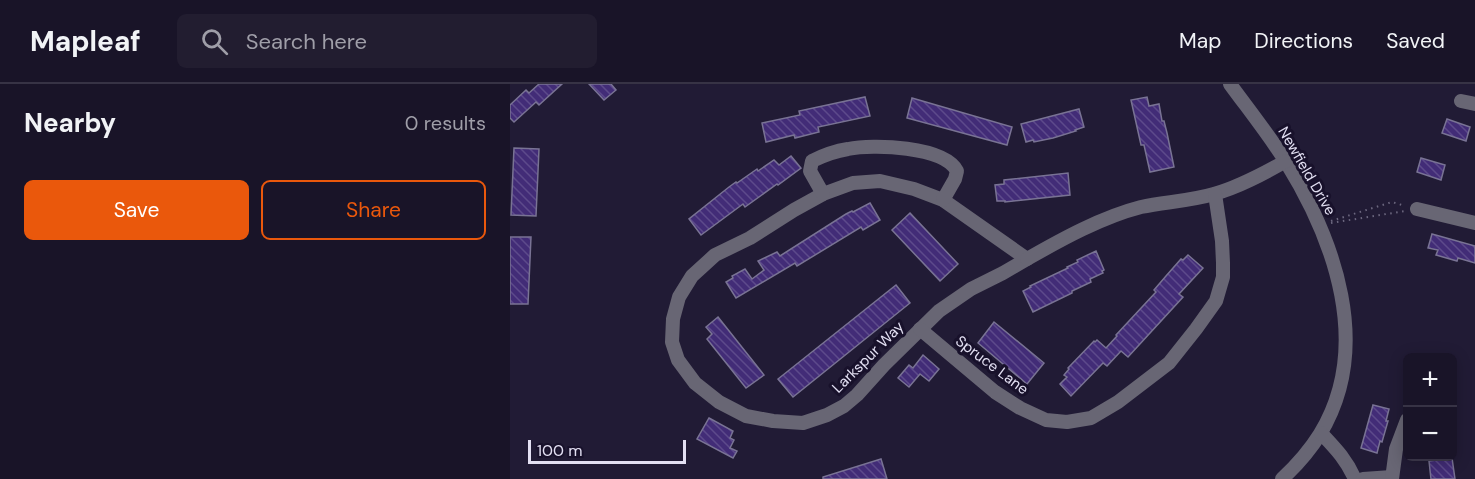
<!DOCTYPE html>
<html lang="en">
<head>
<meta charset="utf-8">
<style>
	:root { --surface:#191428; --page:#221d30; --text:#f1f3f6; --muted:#9f9ea8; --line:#373345; --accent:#ea580c }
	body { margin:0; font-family:"DM Sans",sans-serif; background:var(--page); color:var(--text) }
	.controls { position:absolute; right:18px; bottom:18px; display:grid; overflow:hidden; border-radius:9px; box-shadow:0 3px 15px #0003 }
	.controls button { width:54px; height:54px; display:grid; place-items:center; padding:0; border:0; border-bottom:2px solid var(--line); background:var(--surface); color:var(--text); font:30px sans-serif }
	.scale { position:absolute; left:18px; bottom:15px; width:158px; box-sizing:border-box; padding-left:6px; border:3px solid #e3e0f3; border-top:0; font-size:16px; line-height:21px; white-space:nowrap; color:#e3e0f3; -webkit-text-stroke:4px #18112b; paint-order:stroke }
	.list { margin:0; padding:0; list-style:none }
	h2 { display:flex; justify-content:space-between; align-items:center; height:78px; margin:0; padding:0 24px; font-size:26px }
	h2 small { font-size:20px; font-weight:400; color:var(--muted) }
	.actions { display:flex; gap:12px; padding:18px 24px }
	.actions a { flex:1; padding:14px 0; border:2px solid var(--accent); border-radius:9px; text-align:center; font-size:21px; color:var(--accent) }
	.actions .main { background:var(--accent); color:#fff }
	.icon { flex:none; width:33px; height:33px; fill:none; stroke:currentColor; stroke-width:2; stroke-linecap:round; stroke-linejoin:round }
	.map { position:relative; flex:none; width:965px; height:395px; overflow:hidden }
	header { display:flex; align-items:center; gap:36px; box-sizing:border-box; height:84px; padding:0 30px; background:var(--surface); border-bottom:2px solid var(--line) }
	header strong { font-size:28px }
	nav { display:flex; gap:33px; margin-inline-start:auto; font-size:21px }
	.search { width:420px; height:54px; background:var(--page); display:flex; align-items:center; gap:15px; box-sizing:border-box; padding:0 21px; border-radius:9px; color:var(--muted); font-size:22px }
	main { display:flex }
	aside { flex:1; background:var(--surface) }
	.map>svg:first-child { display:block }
	.building { fill:url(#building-back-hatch); stroke:#797394; stroke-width:1.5 }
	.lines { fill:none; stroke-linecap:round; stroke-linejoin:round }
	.path { stroke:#6c677f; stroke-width:2; stroke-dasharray:1.5 4.5; stroke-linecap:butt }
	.minor { stroke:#686674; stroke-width:14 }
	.labels { text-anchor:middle; stroke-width:6; stroke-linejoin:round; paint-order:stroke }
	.street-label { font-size:15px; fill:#e3e0f3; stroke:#18112b }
</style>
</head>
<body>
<header>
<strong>Mapleaf</strong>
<div class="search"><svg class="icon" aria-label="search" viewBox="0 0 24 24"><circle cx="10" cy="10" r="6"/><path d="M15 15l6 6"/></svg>Search here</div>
<nav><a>Map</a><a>Directions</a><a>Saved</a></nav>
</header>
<main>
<aside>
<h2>Nearby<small>0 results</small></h2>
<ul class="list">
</ul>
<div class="actions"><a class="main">Save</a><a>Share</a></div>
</aside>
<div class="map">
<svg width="965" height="395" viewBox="0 0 965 395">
	<defs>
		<pattern id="building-back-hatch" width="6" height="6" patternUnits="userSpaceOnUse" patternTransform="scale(1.5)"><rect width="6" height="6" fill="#422c77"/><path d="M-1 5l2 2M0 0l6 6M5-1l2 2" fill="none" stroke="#5d4a8b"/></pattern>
	</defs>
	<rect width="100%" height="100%" fill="#211b35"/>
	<g class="building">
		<polygon points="29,0 52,0 29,21 26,18 4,38 0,34 0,21 16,6 19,9"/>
		<polygon points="79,0 101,0 106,6 94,16"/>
		<polygon points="355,13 360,32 308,43 309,48 285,54 284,51 256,58 252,39 290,31 289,27"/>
		<polygon points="637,13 639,22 649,20 652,37 654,37 657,49 664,83 640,88 634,61 631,61 621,16"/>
		<polygon points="402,14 502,43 497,61 397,34"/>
		<polygon points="569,25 574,43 565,46 566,47 543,54 524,58 523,56 516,58 511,40"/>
		<polygon points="937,35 960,43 956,57 932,49"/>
		<polygon points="4,64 29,65 26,132 1,131"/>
		<polygon points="281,72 291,84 268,101 267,100 235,123 233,120 191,151 179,135 219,103 226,98 227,99 247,85 248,87 264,76 269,81"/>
		<polygon points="911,74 935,81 931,96 907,88"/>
		<polygon points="558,89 560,111 495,118 495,117 487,117 485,101 494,100 494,96"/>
		<polygon points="360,119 370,136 353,146 351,143 287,182 285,179 226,214 216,198 223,194 222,192 235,185 242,195 254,186 248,177 267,168 270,172 336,130 342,127 343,128"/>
		<polygon points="400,129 448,180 430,197 382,146"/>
		<polygon points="922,150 965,162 965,179 948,174 947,177 926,171 928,166 918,164"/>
		<polygon points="0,153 21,153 18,220 0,220"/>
		<polygon points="586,167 594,186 592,187 593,189 580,195 581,198 562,207 562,209 523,228 513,207 521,203 520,202 558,184 557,183 568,178 567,176"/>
		<polygon points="678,171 693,184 669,210 673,213 618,273 611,267 597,282 593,279 561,312 550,300 557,293 554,291 559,285 558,284 584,257 585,258 587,256 596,264 607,252 606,251 646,208 644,206 656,192 671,175 673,176"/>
		<polygon points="386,201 400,219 283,313 268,295"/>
		<polygon points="208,233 254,291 236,304 197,255 202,250 196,243"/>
		<polygon points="484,238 534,279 517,300 468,259"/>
		<polygon points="413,271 429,285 419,297 410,290 399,303 388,294 399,281 403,284"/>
		<polygon points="863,321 879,325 876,337 878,337 872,358 870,357 867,369 851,364"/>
		<polygon points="199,334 223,347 220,354 224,356 220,364 227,367 223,374 187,355"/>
		<polygon points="942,374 945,395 921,395 919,377"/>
		<polygon points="371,375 377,395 313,395 313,393"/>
	</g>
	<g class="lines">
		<g class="path">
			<polyline points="821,137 882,118 895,122"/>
			<polyline points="821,139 895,127"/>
		</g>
		<g class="minor">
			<path d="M 720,0 C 739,26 759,51 776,78 C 825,157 863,263 810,350 C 800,366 786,382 772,395"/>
			<polyline points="951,17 965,20"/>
			<polygon points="370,97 404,105 433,116 517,175 493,189 461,205 429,227 374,281 347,311 334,322 317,331 293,339 263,337 236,332 209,318 185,299 168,276 162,258 163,235 169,213 182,192 205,171 240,154 284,126 313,110 343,99"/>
			<path d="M 313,110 L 300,87 L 302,77 C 314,71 325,67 338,65 C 363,60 434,62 447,87 L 445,95 L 433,116"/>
			<polyline points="907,125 965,139"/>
			<path d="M 517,175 C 552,155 592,133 631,123 C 655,118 680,117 704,110 C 729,103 753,90 776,77"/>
			<polyline points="410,245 485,308 510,324 536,336 557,338 581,334 608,318 659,279 686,245 706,217 713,193 713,179 712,157 705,110"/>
			<path d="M 811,349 C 826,365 836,375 845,395"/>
			<polyline points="853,395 882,393"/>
			<polyline points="882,395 886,365 897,336"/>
		</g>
	</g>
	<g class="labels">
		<g class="street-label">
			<text transform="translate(797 87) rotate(60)" y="5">Newfield Drive</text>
			<text transform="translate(358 273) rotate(-45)" y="5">Larkspur Way</text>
			<text transform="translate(482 281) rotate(37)" y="5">Spruce Lane</text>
		</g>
	</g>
</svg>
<div class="controls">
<button>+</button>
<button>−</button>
</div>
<div class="scale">100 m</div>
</div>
</main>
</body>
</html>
